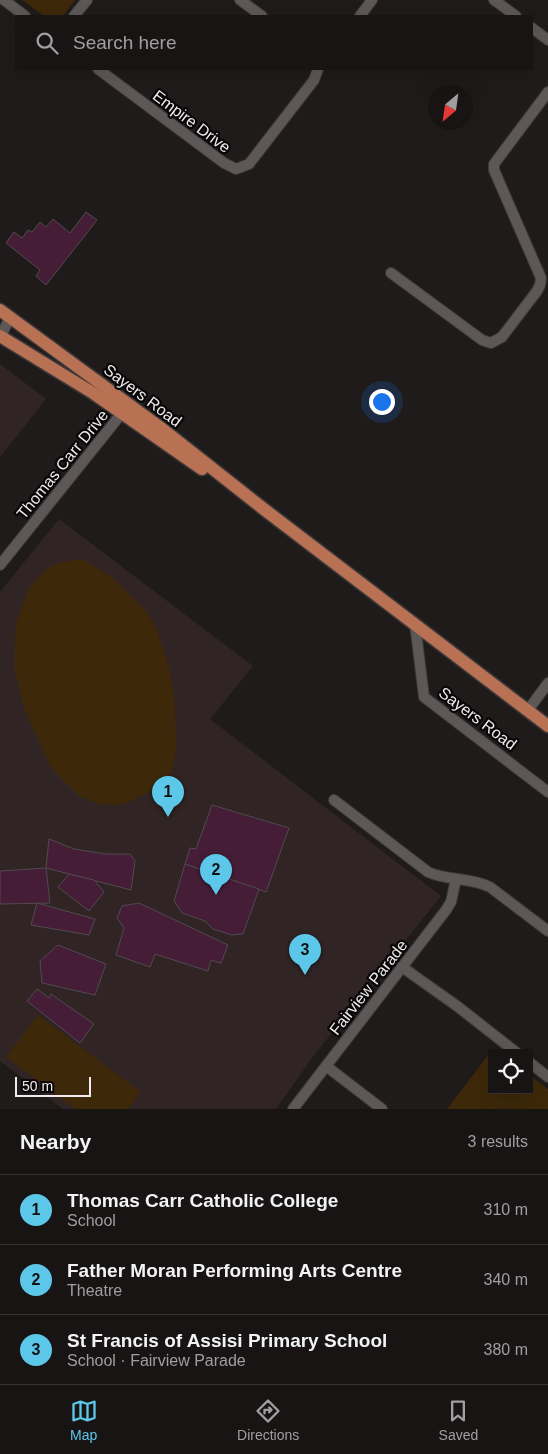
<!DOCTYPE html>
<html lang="en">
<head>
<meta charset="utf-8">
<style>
	:root { --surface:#181414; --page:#211d1d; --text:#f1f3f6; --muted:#9f9ea0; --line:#363334; --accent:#5cc7e8 }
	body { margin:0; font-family:Arial,sans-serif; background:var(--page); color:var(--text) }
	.controls { position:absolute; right:15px; bottom:15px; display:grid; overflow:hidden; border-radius:0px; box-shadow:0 5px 20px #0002 }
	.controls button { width:45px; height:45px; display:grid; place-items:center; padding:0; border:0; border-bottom:1px solid var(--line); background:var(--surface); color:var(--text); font:25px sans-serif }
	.compass { position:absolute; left:428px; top:85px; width:45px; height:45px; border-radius:50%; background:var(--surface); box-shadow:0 5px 20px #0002; rotate:209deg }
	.scale { position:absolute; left:15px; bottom:12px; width:76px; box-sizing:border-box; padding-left:5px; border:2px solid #f0eced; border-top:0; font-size:14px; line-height:18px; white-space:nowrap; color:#f0eced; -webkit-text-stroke:4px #080606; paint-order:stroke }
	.you { position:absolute; left:381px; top:401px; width:18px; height:18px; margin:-12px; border:4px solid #fff; border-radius:50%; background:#1a73e8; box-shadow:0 0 0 8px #1a73e833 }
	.badge { display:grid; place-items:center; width:32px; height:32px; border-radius:50%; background:var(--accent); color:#111; font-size:16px; font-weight:700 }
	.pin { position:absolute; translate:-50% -41px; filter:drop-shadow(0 1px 2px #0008) }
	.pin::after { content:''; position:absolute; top:26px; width:18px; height:15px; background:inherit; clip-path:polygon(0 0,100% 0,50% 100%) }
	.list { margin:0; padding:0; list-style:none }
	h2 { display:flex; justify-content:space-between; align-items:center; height:65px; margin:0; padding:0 20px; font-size:21px }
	h2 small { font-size:16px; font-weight:400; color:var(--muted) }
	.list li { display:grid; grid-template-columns:32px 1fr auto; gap:15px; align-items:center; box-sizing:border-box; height:70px; padding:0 20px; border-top:1px solid var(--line) }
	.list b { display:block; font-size:19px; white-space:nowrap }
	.list p { margin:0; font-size:16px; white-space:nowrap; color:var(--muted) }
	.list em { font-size:16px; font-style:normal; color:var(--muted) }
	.icon { flex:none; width:28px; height:28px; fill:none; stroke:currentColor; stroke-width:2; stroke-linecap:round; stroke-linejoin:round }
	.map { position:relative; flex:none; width:548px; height:1109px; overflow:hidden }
	.search { position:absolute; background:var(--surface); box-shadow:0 5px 20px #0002; left:15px; right:15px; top:15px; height:55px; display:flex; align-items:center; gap:12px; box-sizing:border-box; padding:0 18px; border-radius:0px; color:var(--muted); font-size:19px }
	.sheet { height:275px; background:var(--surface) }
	nav { display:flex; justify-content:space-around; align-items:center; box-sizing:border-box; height:70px; border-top:1px solid var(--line); background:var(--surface); font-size:14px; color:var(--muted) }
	nav a { display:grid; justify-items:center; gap:2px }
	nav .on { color:var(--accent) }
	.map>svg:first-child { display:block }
	.built { fill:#302425 }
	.green { fill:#3d2809 }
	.building { fill:#451d37; stroke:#504b4e }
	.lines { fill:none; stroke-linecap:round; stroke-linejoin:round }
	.minor-casing { stroke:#3d3939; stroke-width:12 }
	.major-casing { stroke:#3d3939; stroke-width:15 }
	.minor { stroke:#5e5758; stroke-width:10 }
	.major { stroke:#b97154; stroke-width:12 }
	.labels { text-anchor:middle; stroke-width:4.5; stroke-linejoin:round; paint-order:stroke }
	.street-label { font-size:16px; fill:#f0eced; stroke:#080606 }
</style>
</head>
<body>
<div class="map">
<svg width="548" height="1109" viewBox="0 0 548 1109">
	<rect width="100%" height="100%" fill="#201b1b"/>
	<g class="built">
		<polygon points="0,364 46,399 0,457"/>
		<polygon points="59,519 253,666 210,719 441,896 315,1054 276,1109 63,1109 0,1061 0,592"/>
	</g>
	<g class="green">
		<polygon points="22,0 75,0 63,16 44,16"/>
		<polygon points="73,560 84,560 112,577 145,610 156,628 170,669 175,706 176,748 172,772 156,789 122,805 98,804 79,796 52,769 25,711 14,667 16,622 29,588 45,570 58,563"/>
		<polygon points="38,1015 141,1092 128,1109 75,1109 6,1057"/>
		<polygon points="492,1050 496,1050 500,1053 492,1053 492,1090 529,1090 529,1075 548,1089 548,1109 447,1109"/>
	</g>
	<g class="building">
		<polygon points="86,212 97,220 46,285 36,276 40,270 6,243 14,232 22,238 28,230 32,232 40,222 46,227 53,219 70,233"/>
		<polygon points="212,805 289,828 266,892 185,864 190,848 196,849"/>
		<polygon points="49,839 74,849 106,854 130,854 135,861 131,890 46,868"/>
		<polygon points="185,864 259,889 243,934 232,935 213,929 205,921 182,913 174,901"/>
		<polygon points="46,868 50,903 0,904 0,871"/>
		<polygon points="69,874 94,880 104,892 89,911 58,887"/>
		<polygon points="37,903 95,919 89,935 31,925"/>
		<polygon points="139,903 228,945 221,963 211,960 208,971 155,954 150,967 116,955 124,928 117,918 122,906"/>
		<polygon points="58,945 106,964 95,995 42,983 40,961"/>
		<polygon points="37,989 49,998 51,994 94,1024 80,1043 27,1001"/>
	</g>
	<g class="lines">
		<defs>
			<g id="minor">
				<polyline points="4,0 25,16"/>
				<polyline points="240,0 262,16"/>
				<polyline points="494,0 516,16"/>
				<polyline points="74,16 87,0"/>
				<polyline points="360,16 372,0"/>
				<polyline points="532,28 548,40"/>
				<polyline points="98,69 224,163 236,169 249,164 314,80 318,69"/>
				<polyline points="391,273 482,340 491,343 502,337 537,291 540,285 541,278 494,170 494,164 548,92"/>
				<polyline points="0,338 10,317"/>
				<polyline points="0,565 126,408"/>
				<polyline points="415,624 424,697 548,792"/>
				<polyline points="528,710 548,683"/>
				<path d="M 334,800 L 428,872 C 448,881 470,877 490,887 L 548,931"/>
				<polyline points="402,967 457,1006 517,1053"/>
				<polyline points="529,1062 548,1077"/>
				<polyline points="326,1066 382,1109"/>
				<polyline points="293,1109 446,910 451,902 456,879"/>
			</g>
			<g id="major">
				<polyline points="0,310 161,428 265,510 548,726"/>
				<polyline points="0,336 93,393 202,469"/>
			</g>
		</defs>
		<use href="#minor" class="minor-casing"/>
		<use href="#major" class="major-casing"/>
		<use href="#minor" class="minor"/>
		<use href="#major" class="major"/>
	</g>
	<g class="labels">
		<g class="street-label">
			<text transform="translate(192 121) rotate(37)" y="6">Empire Drive</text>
			<text transform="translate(143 395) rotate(37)" y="6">Sayers Road</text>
			<text transform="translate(62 464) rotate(-51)" y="6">Thomas Carr Drive</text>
			<text transform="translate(478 718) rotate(37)" y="6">Sayers Road</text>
			<text transform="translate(368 987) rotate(-52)" y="6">Fairview Parade</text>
		</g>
	</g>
</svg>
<div class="controls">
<button><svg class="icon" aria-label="locate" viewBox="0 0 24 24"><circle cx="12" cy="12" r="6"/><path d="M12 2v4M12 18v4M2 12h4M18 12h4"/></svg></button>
</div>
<svg class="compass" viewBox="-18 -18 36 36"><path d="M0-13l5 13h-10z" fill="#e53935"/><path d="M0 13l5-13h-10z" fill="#9f9ea0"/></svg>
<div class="scale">50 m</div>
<div class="you"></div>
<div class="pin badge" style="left:168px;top:817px">1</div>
<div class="pin badge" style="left:216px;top:895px">2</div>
<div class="pin badge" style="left:305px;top:975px">3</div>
<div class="search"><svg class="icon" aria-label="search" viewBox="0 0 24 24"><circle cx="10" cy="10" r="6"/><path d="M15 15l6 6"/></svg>Search here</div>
</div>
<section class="sheet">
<h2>Nearby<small>3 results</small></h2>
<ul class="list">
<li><span class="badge">1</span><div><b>Thomas Carr Catholic College</b><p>School</p></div><em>310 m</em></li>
<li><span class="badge">2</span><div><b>Father Moran Performing Arts Centre</b><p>Theatre</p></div><em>340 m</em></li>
<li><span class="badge">3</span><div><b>St Francis of Assisi Primary School</b><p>School · Fairview Parade</p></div><em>380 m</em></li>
</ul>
</section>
<nav>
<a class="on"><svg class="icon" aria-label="map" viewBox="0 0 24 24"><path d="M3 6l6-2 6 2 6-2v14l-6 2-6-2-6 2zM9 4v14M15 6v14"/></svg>Map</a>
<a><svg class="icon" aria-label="directions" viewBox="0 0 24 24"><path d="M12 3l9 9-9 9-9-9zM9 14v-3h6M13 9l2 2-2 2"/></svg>Directions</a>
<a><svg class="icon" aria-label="saved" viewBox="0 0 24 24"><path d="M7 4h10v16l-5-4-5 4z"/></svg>Saved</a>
</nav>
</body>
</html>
